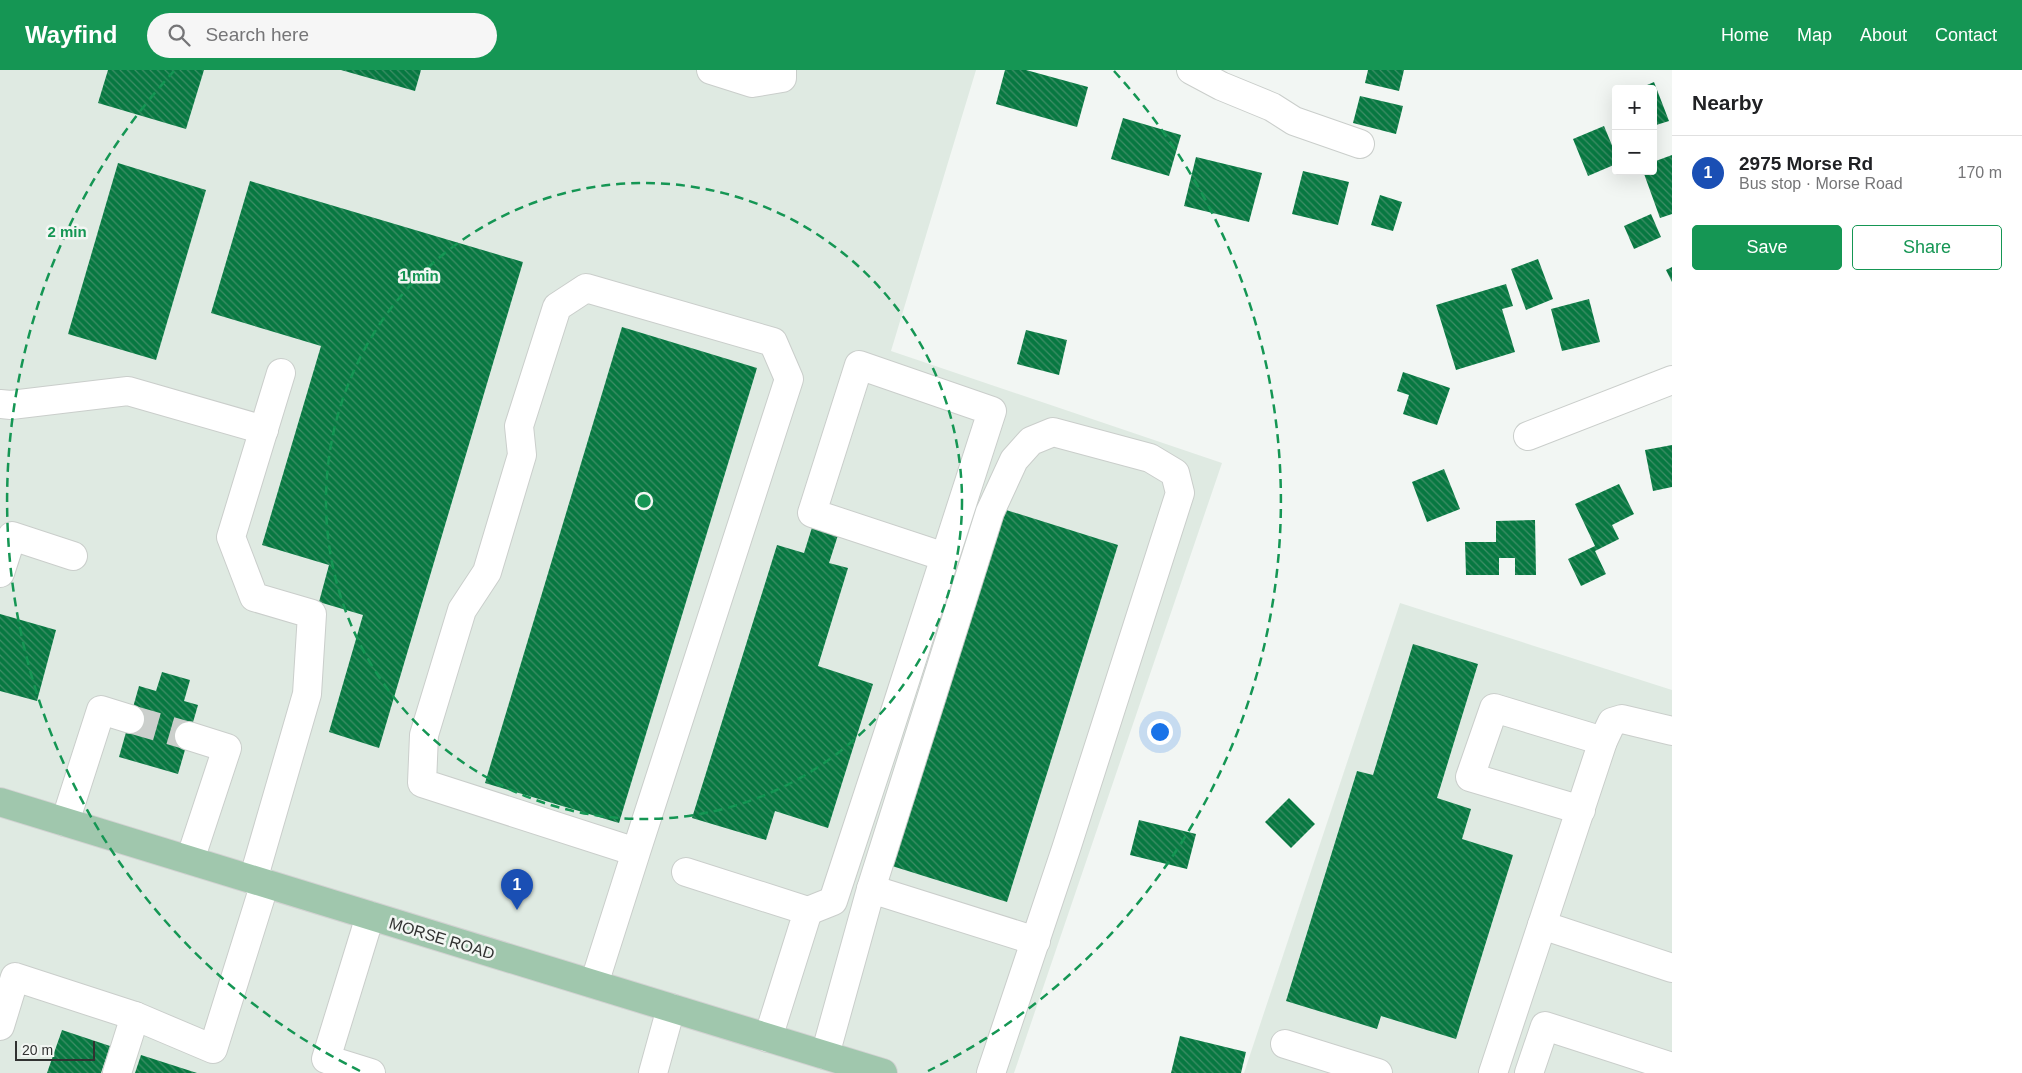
<!DOCTYPE html>
<html lang="en">
<head>
<meta charset="utf-8">
<style>
	:root { --surface:#fff; --page:#f6f6f6; --text:#202124; --muted:#757577; --line:#e0e0e0; --accent:#159654 }
	body { margin:0; font-family:Arial,sans-serif; background:var(--page); color:var(--text) }
	.controls { position:absolute; right:15px; top:15px; display:grid; overflow:hidden; border-radius:5px; box-shadow:0 5px 20px #0002 }
	.controls button { width:45px; height:45px; display:grid; place-items:center; padding:0; border:0; border-bottom:1px solid var(--line); background:var(--surface); color:var(--text); font:25px sans-serif }
	.scale { position:absolute; left:15px; bottom:12px; width:80px; box-sizing:border-box; padding-left:5px; border:2px solid #313231; border-top:0; font-size:14px; line-height:18px; white-space:nowrap; color:#313231; -webkit-text-stroke:4px #f2f6f3; paint-order:stroke }
	.you { position:absolute; left:1159px; top:661px; width:18px; height:18px; margin:-12px; border:4px solid #fff; border-radius:50%; background:#1a73e8; box-shadow:0 0 0 8px #1a73e833 }
	.badge { display:grid; place-items:center; width:32px; height:32px; border-radius:50%; background:var(--accent); color:#fff; font-size:16px; font-weight:700 }
	.pin { position:absolute; translate:-50% -41px; filter:drop-shadow(0 1px 2px #0008) }
	.pin::after { content:''; position:absolute; top:26px; width:18px; height:15px; background:inherit; clip-path:polygon(0 0,100% 0,50% 100%) }
	.list { margin:0; padding:0; list-style:none }
	h2 { display:flex; justify-content:space-between; align-items:center; height:65px; margin:0; padding:0 20px; font-size:21px }
	h2 small { font-size:16px; font-weight:400; color:var(--muted) }
	.list li { display:grid; grid-template-columns:32px 1fr auto; gap:15px; align-items:center; box-sizing:border-box; height:75px; padding:0 20px; border-top:1px solid var(--line) }
	.list b { display:block; font-size:19px; white-space:nowrap }
	.list p { margin:0; font-size:16px; white-space:nowrap; color:var(--muted) }
	.list em { font-size:16px; font-style:normal; color:var(--muted) }
	.actions { display:flex; gap:10px; padding:15px 20px }
	.actions a { flex:1; padding:11px 0; border:1px solid var(--accent); border-radius:5px; text-align:center; font-size:18px; color:var(--accent) }
	.actions .main { background:var(--accent); color:#fff }
	.icon { flex:none; width:28px; height:28px; fill:none; stroke:currentColor; stroke-width:2; stroke-linecap:round; stroke-linejoin:round }
	.map { position:relative; flex:none; width:1672px; height:1003px; overflow:hidden }
	header { display:flex; align-items:center; gap:30px; box-sizing:border-box; height:70px; padding:0 25px; background:var(--accent); color:#fff }
	header strong { font-size:24px }
	nav { display:flex; gap:28px; margin-inline-start:auto; font-size:18px }
	.search { width:350px; height:45px; background:var(--page); display:flex; align-items:center; gap:12px; box-sizing:border-box; padding:0 18px; border-radius:28px; color:var(--muted); font-size:19px }
	main { display:flex }
	aside { flex:1; background:var(--surface) }
	.map>svg:first-child { display:block }
	.built { fill:#dfeae2 }
	.building { fill:url(#building-back-hatch) }
	.lines { fill:none; stroke-linecap:round; stroke-linejoin:round }
	.minor-tunnel { stroke:#cbcfcc; stroke-width:28; stroke-dasharray:28 14; stroke-linecap:butt }
	.minor-casing { stroke:#cacecb; stroke-width:30 }
	.major-casing { stroke:#d2d2d2; stroke-width:30 }
	.minor { stroke:#fff; stroke-width:28 }
	.major { stroke:#a0c7ad; stroke-width:28 }
	.ring { fill:none; stroke:#159654; stroke-width:2.5; stroke-dasharray:9 6 }
	.labels { text-anchor:middle; stroke-width:5; stroke-linejoin:round; paint-order:stroke }
	.street-label { font-size:16px; fill:#313231; stroke:#f2f6f3 }
	.centre { fill:#159654; stroke:#f2f6f3; stroke-width:2.5 }
	.ring-label { font-size:15px; text-anchor:middle; font-weight:bold; fill:#159654; stroke:#f2f6f3; stroke-width:5; stroke-linejoin:round; paint-order:stroke }
</style>
</head>
<body>
<header>
<strong>Wayfind</strong>
<div class="search"><svg class="icon" aria-label="search" viewBox="0 0 24 24"><circle cx="10" cy="10" r="6"/><path d="M15 15l6 6"/></svg>Search here</div>
<nav><a>Home</a><a>Map</a><a>About</a><a>Contact</a></nav>
</header>
<main>
<div class="map">
<svg width="1672" height="1003" viewBox="0 0 1672 1003">
	<defs>
		<pattern id="building-back-hatch" width="6" height="6" patternUnits="userSpaceOnUse" patternTransform="scale(1.25)"><rect width="6" height="6" fill="#077841"/><path d="M-1 5l2 2M0 0l6 6M5-1l2 2" fill="none" stroke="#3f8e67"/></pattern>
	</defs>
	<rect width="100%" height="100%" fill="#f2f6f3"/>
	<g class="built">
		<polygon points="0,0 976,0 891,281 1222,393 1014,1003 0,1003"/>
		<polygon points="1400,533 1672,620 1672,1003 1244,1003"/>
	</g>
	<g class="building">
		<polygon points="108,0 204,0 186,59 98,33"/>
		<polygon points="341,0 421,0 415,21"/>
		<polygon points="1005,0 1026,0 1088,17 1077,57 996,34"/>
		<polygon points="1368,0 1404,0 1399,21 1365,13"/>
		<polygon points="1654,12 1669,51 1653,56 1653,19 1638,19"/>
		<polygon points="1360,26 1403,36 1396,64 1353,53"/>
		<polygon points="1123,48 1181,65 1169,106 1111,89"/>
		<polygon points="1604,56 1616,85 1616,94 1588,106 1573,69"/>
		<polygon points="1672,85 1672,144 1660,148 1643,101 1653,101 1653,92"/>
		<polygon points="1196,87 1262,103 1249,152 1184,136"/>
		<polygon points="118,93 206,120 156,290 68,264"/>
		<polygon points="1303,101 1349,112 1338,155 1292,144"/>
		<polygon points="250,111 523,192 379,678 329,662 363,545 319,532 329,495 262,475 321,276 211,243"/>
		<polygon points="1380,125 1402,132 1393,161 1371,155"/>
		<polygon points="1651,144 1661,167 1634,179 1624,156"/>
		<polygon points="1538,189 1553,229 1526,240 1511,199"/>
		<polygon points="1672,197 1672,212 1666,200"/>
		<polygon points="1506,214 1513,236 1502,239 1515,282 1456,300 1436,235"/>
		<polygon points="1589,229 1600,272 1562,281 1551,239"/>
		<polygon points="622,257 757,298 619,753 485,713"/>
		<polygon points="1026,260 1067,270 1059,305 1017,294"/>
		<polygon points="1403,302 1450,318 1437,355 1403,344 1409,325 1397,321"/>
		<polygon points="1672,375 1672,417 1653,421 1645,380"/>
		<polygon points="1444,399 1460,439 1427,452 1412,412"/>
		<polygon points="1619,414 1634,444 1612,455 1619,469 1595,481 1606,504 1581,516 1568,489 1595,476 1575,434"/>
		<polygon points="1003,439 1118,475 1007,832 892,796"/>
		<polygon points="1535,450 1536,505 1515,505 1515,488 1499,488 1499,505 1466,505 1465,472 1496,472 1496,451"/>
		<polygon points="814,451 840,459 829,493 848,498 818,596 873,614 828,758 775,741 766,770 692,748 777,475 804,483"/>
		<polygon points="0,544 56,560 37,631 0,621"/>
		<polygon points="1413,574 1478,594 1437,728 1471,739 1462,769 1513,785 1456,969 1381,946 1377,959 1286,931 1357,701 1373,705"/>
		<polygon points="162,602 190,610 184,631 198,635 178,704 119,687 139,616 156,621"/>
		<polygon points="1289,728 1315,754 1291,778 1265,752"/>
		<polygon points="1139,750 1196,764 1187,799 1130,785"/>
		<polygon points="62,960 110,976 101,1003 47,1003"/>
		<polygon points="1180,966 1246,982 1241,1003 1171,1003"/>
		<polygon points="141,985 197,1003 135,1003"/>
	</g>
	<g class="lines">
		<polyline class="minor-tunnel" points="130,649 189,666"/>
		<defs>
			<g id="minor">
				<polyline points="711,0 752,13 782,8 782,0"/>
				<polyline points="1191,0 1221,16 1272,37 1294,51 1360,74"/>
				<polyline points="0,334 11,335 128,321 264,360"/>
				<polyline points="1528,366 1672,310"/>
				<polyline points="0,503 12,466 73,486"/>
				<polyline points="189,666 227,678 190,790"/>
				<polyline points="1581,740 1470,707 1494,638 1603,671"/>
				<polyline points="65,752 101,640 130,649"/>
				<polyline points="686,802 808,841 768,968"/>
				<polyline points="253,810 307,624 312,544 254,527 231,467 281,303"/>
				<polyline points="871,819 990,442 1014,390 1031,371 1053,362 1150,388 1175,403 1180,423 1066,779 991,1003"/>
				<path d="M 808,841 L 833,831 C 887,668 940,504 992,341 L 859,295 L 812,443 L 945,487"/>
				<polyline points="370,846 326,989 371,1003"/>
				<polyline points="1542,855 1603,671 1612,652 1622,649 1672,661"/>
				<polyline points="594,914 636,782 422,713 424,665 462,540 487,502 522,385 519,356 557,237 586,218 773,272 789,309 636,782"/>
				<polyline points="0,956 15,907 135,946"/>
				<polyline points="1285,974 1378,1003"/>
				<polyline points="825,985 871,819 1036,871"/>
				<polyline points="117,1003 135,946 213,979 265,813"/>
				<polyline points="653,1003 671,938"/>
				<polyline points="1493,1003 1542,855 1672,898"/>
				<polyline points="1529,1003 1545,956 1672,997"/>
			</g>
			<polyline id="major" points="0,732 883,1003"/>
		</defs>
		<use href="#minor" class="minor-casing"/>
		<use href="#major" class="major-casing"/>
		<use href="#minor" class="minor"/>
		<use href="#major" class="major"/>
	</g>
	<g class="ring">
		<circle cx="644" cy="431" r="318"/>
		<path d="M360 1001A637 637 0 0 1 174 1M1114 1A637 637 0 0 1 928 1001"/>
	</g>
	<g class="labels">
		<g class="street-label">
			<text transform="translate(442 868) rotate(17)" y="6">MORSE ROAD</text>
		</g>
	</g>
	<circle cx="644" cy="431" r="8" class="centre"/>
	<g class="ring-label">
		<text x="67" y="167">2 min</text>
		<text x="419" y="211">1 min</text>
	</g>
</svg>
<div class="controls">
<button>+</button>
<button>−</button>
</div>
<div class="scale">20 m</div>
<div class="you"></div>
<div class="pin badge" style="left:517px;top:840px;background:#1a4fb4">1</div>
</div>
<aside>
<h2>Nearby<small></small></h2>
<ul class="list">
<li><span class="badge" style="background:#1a4fb4">1</span><div><b>2975 Morse Rd</b><p>Bus stop · Morse Road</p></div><em>170 m</em></li>
</ul>
<div class="actions"><a class="main">Save</a><a>Share</a></div>
</aside>
</main>
</body>
</html>
